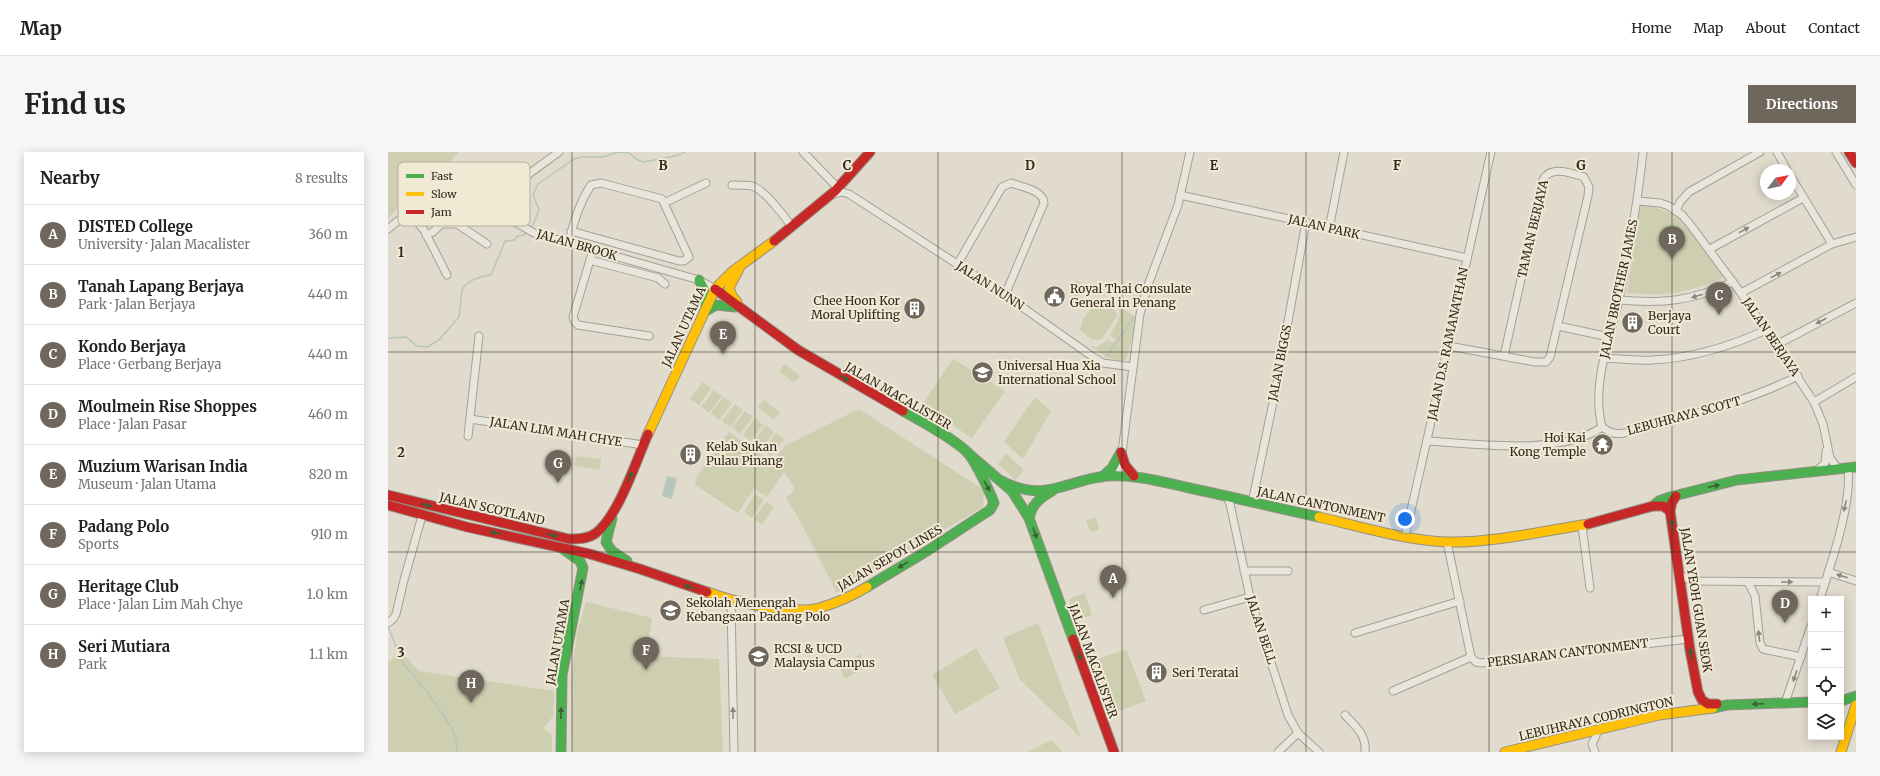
<!DOCTYPE html>
<html lang="en">
<head>
<meta charset="utf-8">
<style>
	:root { --surface:#fff; --page:#f6f6f6; --text:#222; --muted:#767676; --line:#e0e0e0; --accent:#6f675c }
	body { margin:0; font-family:Merriweather,serif; background:var(--page); color:var(--text) }
	.controls { position:absolute; right:12px; bottom:12px; display:grid; overflow:hidden; border-radius:0px; box-shadow:0 2px 10px #0003 }
	.controls button { width:36px; height:36px; display:grid; place-items:center; padding:0; border:0; border-bottom:1px solid var(--line); background:var(--surface); color:var(--text); font:20px sans-serif }
	.compass { position:absolute; left:1372px; top:12px; width:36px; height:36px; border-radius:50%; background:var(--surface); box-shadow:0 2px 10px #0003; rotate:58deg }
	.you { position:absolute; left:1017px; top:367px; width:14px; height:14px; margin:-10px; border:3px solid #fff; border-radius:50%; background:#1a73e8; box-shadow:0 0 0 6px #1a73e833 }
	.badge { display:grid; place-items:center; width:26px; height:26px; border-radius:50%; background:var(--accent); color:#fff; font-size:13px; font-weight:700 }
	.pin { position:absolute; translate:-50% -33px; filter:drop-shadow(0 1px 2px #0008) }
	.pin::after { content:''; position:absolute; top:21px; width:14px; height:12px; background:inherit; clip-path:polygon(0 0,100% 0,50% 100%) }
	.list { margin:0; padding:0; list-style:none }
	h2 { display:flex; justify-content:space-between; align-items:center; height:52px; margin:0; padding:0 16px; font-size:17px }
	h2 small { font-size:13px; font-weight:400; color:var(--muted) }
	.list li { display:grid; grid-template-columns:26px 1fr auto; gap:12px; align-items:center; box-sizing:border-box; height:60px; padding:0 16px; border-top:1px solid var(--line) }
	.list b { display:block; font-size:15px; white-space:nowrap }
	.list p { margin:0; font-size:13px; white-space:nowrap; color:var(--muted) }
	.list em { font-size:13px; font-style:normal; color:var(--muted) }
	.icon { flex:none; width:22px; height:22px; fill:none; stroke:currentColor; stroke-width:2; stroke-linecap:round; stroke-linejoin:round }
	.map { position:relative; flex:none; width:1468px; height:600px; overflow:hidden; border-radius:0px }
	header { display:flex; align-items:center; gap:24px; box-sizing:border-box; height:56px; padding:0 20px; background:var(--surface); border-bottom:1px solid var(--line) }
	header strong { font-size:19px }
	nav { display:flex; gap:22px; margin-inline-start:auto; font-size:14px }
	.intro { display:flex; align-items:center; justify-content:space-between; box-sizing:border-box; height:96px; padding:0 24px }
	h1 { margin:0; font-size:28px }
	.button { padding:10px 18px; border-radius:0px; background:var(--accent); color:#fff; font-size:14px; font-weight:700 }
	main { display:flex; gap:24px; padding:0 24px }
	aside { flex:1; background:var(--surface); border-radius:0px; box-shadow:0 2px 10px #0003 }
	.map>svg:first-child { display:block }
	.green { fill:#cdcfb0 }
	.water { fill:#b7c5bd }
	.lines { fill:none; stroke-linecap:round; stroke-linejoin:round }
	.stream { stroke:#b7c5bd; stroke-width:1.5 }
	.street-casing { stroke:#a5a096; stroke-width:9 }
	.fast-casing { stroke:#959085; stroke-width:11 }
	.slow-casing { stroke:#959085; stroke-width:11 }
	.jam-casing { stroke:#959085; stroke-width:11 }
	.street { stroke:#e8e5dd; stroke-width:7 }
	.fast { stroke:#4caf50; stroke-width:9 }
	.slow { stroke:#ffc107; stroke-width:9 }
	.jam { stroke:#c62828; stroke-width:9 }
	.oneway { fill:#8d877e }
	.oneway2 { fill:#3c5f33 }
	.grid { fill:none; stroke:#32291f; stroke-width:1; stroke-opacity:0.55 }
	.labels { text-anchor:middle; stroke-width:4; stroke-linejoin:round; paint-order:stroke }
	.street-label { font-size:12px; fill:#32291f; stroke:#f1e9d3 }
	.poi-label { font-size:12px; fill:#32291f; stroke:#f1e9d3; text-anchor:start }
	.key { fill:#f1e9d3; stroke:#b8af9d; stroke-width:1 }
	.key-label { font-size:11px; fill:#32291f }
	.grid-label { font-size:13px; text-anchor:middle; font-weight:bold; fill:#32291f; stroke:#f1e9d3; stroke-width:4; stroke-linejoin:round; paint-order:stroke }
</style>
</head>
<body>
<header>
<strong>Map</strong>
<nav><a>Home</a><a>Map</a><a>About</a><a>Contact</a></nav>
</header>
<div class="intro"><h1>Find us</h1><a class="button">Directions</a></div>
<main>
<aside>
<h2>Nearby<small>8 results</small></h2>
<ul class="list">
<li><span class="badge">A</span><div><b>DISTED College</b><p>University · Jalan Macalister</p></div><em>360 m</em></li>
<li><span class="badge">B</span><div><b>Tanah Lapang Berjaya</b><p>Park · Jalan Berjaya</p></div><em>440 m</em></li>
<li><span class="badge">C</span><div><b>Kondo Berjaya</b><p>Place · Gerbang Berjaya</p></div><em>440 m</em></li>
<li><span class="badge">D</span><div><b>Moulmein Rise Shoppes</b><p>Place · Jalan Pasar</p></div><em>460 m</em></li>
<li><span class="badge">E</span><div><b>Muzium Warisan India</b><p>Museum · Jalan Utama</p></div><em>820 m</em></li>
<li><span class="badge">F</span><div><b>Padang Polo</b><p>Sports</p></div><em>910 m</em></li>
<li><span class="badge">G</span><div><b>Heritage Club</b><p>Place · Jalan Lim Mah Chye</p></div><em>1.0 km</em></li>
<li><span class="badge">H</span><div><b>Seri Mutiara</b><p>Park</p></div><em>1.1 km</em></li>
</ul>
</aside>
<div class="map">
<svg width="1468" height="600" viewBox="0 0 1468 600">
	<rect width="100%" height="100%" fill="#e0dbcc"/>
	<g class="green">
		<polygon points="0,0 71,0 57,15 54,23 41,23 0,66"/>
		<path d="M 1253,52 C 1262,54 1272,56 1280,60 C 1301,69 1324,106 1336,125 C 1299,141 1279,145 1239,141 Z"/>
		<polygon points="688,128 697,134 690,146 681,140"/>
		<polygon points="710,146 727,158 729,164 714,187 705,188 692,178 696,165 697,165 705,154 703,153"/>
		<path d="M 729,153 L 750,167 L 738,208 L 734,210 L 717,204 L 702,194 L 709,195 L 720,188 L 726,191 L 728,188 L 722,183 C 727,173 736,164 729,153 Z"/>
		<polygon points="565,207 617,239 584,286 534,253"/>
		<polygon points="397,212 412,224 406,231 391,219"/>
		<polygon points="315,230 323,236 311,253 302,247"/>
		<polygon points="326,238 334,244 321,261 313,255"/>
		<polygon points="336,245 344,251 331,268 323,261"/>
		<polygon points="647,245 663,259 635,307 616,290"/>
		<polygon points="376,248 392,260 386,268 370,255"/>
		<polygon points="347,252 355,258 342,275 334,269"/>
		<polygon points="471,257 596,338 595,355 449,441 411,367 398,346 407,337 396,320 379,345 366,336 350,361 307,333 309,324 341,280 384,311 397,294"/>
		<polygon points="357,259 365,265 352,282 344,275"/>
		<polygon points="367,266 375,273 363,289 355,283"/>
		<polygon points="378,273 386,280 373,297 365,290"/>
		<polygon points="388,281 396,287 383,304 375,298"/>
		<polygon points="618,302 636,318 627,328 610,312"/>
		<polygon points="188,304 213,307 212,318 187,314"/>
		<polygon points="367,342 376,348 364,366 356,360"/>
		<polygon points="378,350 386,355 374,373 366,367"/>
		<polygon points="708,365 711,378 702,380 698,368"/>
		<polygon points="697,441 704,463 689,469 681,447"/>
		<polygon points="198,450 264,466 258,504 331,507 335,600 184,600 183,528 189,481"/>
		<polygon points="650,471 693,586 632,528 615,486"/>
		<polygon points="588,496 612,536 567,562 544,523"/>
		<polygon points="738,497 758,549 723,562 702,510"/>
		<polygon points="15,502 31,519 166,539 165,564 156,576 164,583 164,600 0,600 0,510"/>
		<polygon points="472,502 479,514 457,527 451,515"/>
		<polygon points="663,588 675,600 640,600"/>
	</g>
	<polygon class="water" points="279,324 289,326 284,347 274,344"/>
	<g class="lines">
		<g class="stream">
			<polyline points="141,76 145,73 151,58 145,43 150,32 186,7 194,5 215,5 230,0 241,1 250,8 256,10 287,4 297,0"/>
			<path d="M 0,186 L 18,185 L 29,194 L 39,195 L 51,188 L 71,165 L 74,138 C 79,128 93,124 103,123 L 117,89 L 126,88 L 130,84 L 137,83 L 139,79"/>
			<polyline points="730,188 746,165"/>
			<polyline points="718,205 728,190"/>
			<polyline points="0,475 15,511 41,542 63,575 68,587 69,600"/>
		</g>
		<defs>
			<g id="street">
				<polyline points="415,0 450,36"/>
				<polyline points="1389,0 1399,18"/>
				<polyline points="1448,0 1468,33"/>
				<polyline points="1402,23 1444,92"/>
				<path d="M 344,33 C 351,33 358,33 364,34 C 376,37 397,65 404,75"/>
				<polyline points="445,42 454,40 461,42 617,143 705,205 715,211 745,215"/>
				<polyline points="792,43 1079,106"/>
				<polyline points="1250,49 1272,51 1281,54 1294,63 1301,71 1353,141 1426,250 1435,272 1442,306 1450,317"/>
				<polyline points="276,51 318,31"/>
				<polyline points="1288,59 1292,50 1301,40 1372,0"/>
				<polyline points="20,60 36,78 59,123"/>
				<polyline points="114,62 131,34 142,21 171,0"/>
				<path d="M 0,77 L 46,39 C 55,33 64,36 74,39 L 146,81 L 311,128 L 327,137"/>
				<polyline points="941,77 956,0"/>
				<polyline points="38,83 45,80 53,72 69,72 99,92"/>
				<path d="M 181,91 C 185,71 192,50 203,33 L 213,31 L 274,47 L 301,105 L 296,109 L 291,109 L 183,79"/>
				<polyline points="1322,97 1415,46"/>
				<polyline points="205,98 185,165 187,170 190,173 261,184"/>
				<polyline points="202,108 270,126 277,132"/>
				<path d="M 569,113 L 614,35 L 623,31 C 634,35 655,38 656,51 L 617,143"/>
				<polyline points="1353,141 1444,92 1468,85"/>
				<path d="M 1231,148 C 1275,152 1304,149 1345,130"/>
				<polyline points="1170,174 1221,185"/>
				<polyline points="1388,193 1468,151"/>
				<path d="M 1061,194 L 1147,210 L 1158,210 L 1162,205 L 1200,44 L 1201,35 L 1196,25 C 1183,21 1162,13 1155,28 L 1116,204"/>
				<path d="M 1216,206 C 1232,207 1249,209 1265,208 C 1304,206 1343,194 1378,178"/>
				<polyline points="1426,250 1468,225"/>
				<polyline points="82,267 255,293"/>
				<path d="M 1214,275 C 1203,232 1222,188 1231,147 C 1241,98 1250,49 1255,0"/>
				<path d="M 1214,275 C 1221,280 1226,283 1236,281 C 1294,265 1355,252 1410,224"/>
				<polyline points="80,284 91,184"/>
				<path d="M 1039,289 C 1087,292 1174,304 1214,275"/>
				<polyline points="1430,318 1437,311 1438,299"/>
				<polyline points="731,323 752,162 760,133 790,53 802,0"/>
				<polyline points="839,345 842,352 862,445 900,563 910,581 931,600"/>
				<polyline points="864,351 888,236 918,70"/>
				<polyline points="1194,374 1202,436"/>
				<path d="M 1017,384 C 1047,256 1074,128 1103,0"/>
				<polyline points="1059,390 1083,505 1088,510 1094,511 1300,487"/>
				<polyline points="856,419 900,419"/>
				<polyline points="1440,420 1468,429"/>
				<polyline points="1291,423 1305,429 1437,430"/>
				<polyline points="1360,430 1367,444 1372,491 1375,497 1413,505"/>
				<path d="M 1432,447 C 1443,411 1464,353 1460,316"/>
				<polyline points="343,449 346,600"/>
				<polyline points="816,458 862,445"/>
				<polyline points="0,471 5,467 8,462 16,428 34,364"/>
				<polyline points="967,481 1072,449"/>
				<polyline points="1005,539 1083,505"/>
				<polyline points="1397,551 1423,474"/>
				<path d="M 957,563 C 967,574 979,583 977,600"/>
				<polyline points="890,600 910,581"/>
				<polyline points="1207,600 1204,592 1208,584 1208,578"/>
			</g>
			<g id="fast">
				<polyline points="311,128 316,137 318,154"/>
				<polyline points="316,160 328,153 347,155"/>
				<polyline points="580,301 624,339 641,366 685,487"/>
				<polyline points="714,325 724,316 733,300"/>
				<path d="M 614,329 C 658,352 677,328 719,324 C 749,322 778,331 806,337 C 848,346 889,356 931,365"/>
				<polyline points="1265,354 1271,349 1282,345 1349,328 1468,315"/>
				<polyline points="224,366 218,390 224,399 239,409"/>
				<path d="M 641,366 C 644,352 652,346 664,339"/>
				<path d="M 479,435 L 539,399 L 602,358 L 606,351 C 602,340 586,306 578,299 C 560,283 536,271 515,259"/>
				<polyline points="1453,549 1468,544"/>
				<polyline points="1325,556 1339,553 1423,550"/>
				<polyline points="173,600 174,523 195,416 192,409 175,397"/>
			</g>
			<g id="slow">
				<polyline points="349,150 344,144 341,136 351,117"/>
				<polyline points="260,282 327,137 345,119 386,89"/>
				<path d="M 931,365 C 970,374 1020,389 1060,390 C 1103,391 1156,379 1200,372"/>
				<path d="M 319,440 C 346,450 403,463 431,456 C 449,451 464,444 479,435"/>
				<polyline points="1117,600 1271,563 1325,556"/>
				<polyline points="1453,600 1468,553"/>
			</g>
			<g id="jam">
				<polyline points="1461,0 1468,11"/>
				<polyline points="386,89 447,39 482,0"/>
				<polyline points="327,137 410,198 515,259"/>
				<polyline points="733,300 737,313 746,324"/>
				<path d="M 0,343 L 181,387 C 190,387 200,387 208,381 C 231,363 248,309 260,282"/>
				<polyline points="1288,344 1284,350 1282,359 1302,498 1310,540 1314,548 1320,552 1329,552"/>
				<polyline points="0,353 79,375 202,402 252,417 319,440"/>
				<polyline points="1200,372 1265,354 1275,354 1282,359"/>
				<polyline points="685,487 726,600"/>
			</g>
		</defs>
		<use href="#street" class="street-casing"/>
		<use href="#fast" class="fast-casing"/>
		<use href="#slow" class="slow-casing"/>
		<use href="#jam" class="jam-casing"/>
		<use href="#street" class="street"/>
		<use href="#fast" class="fast"/>
		<use href="#slow" class="slow"/>
		<use href="#jam" class="jam"/>
	</g>
	<defs><path id="oneway-solid" d="M-6-.8H1V-3.2L6.5 0L1 3.2V.8H-6Z"/></defs>
	<g class="oneway">
		<use href="#oneway-solid" transform="translate(1356 78) rotate(-29)"/>
		<use href="#oneway-solid" transform="translate(1388 123) rotate(-28)"/>
		<use href="#oneway-solid" transform="translate(1309 144) rotate(163)"/>
		<use href="#oneway-solid" transform="translate(1433 169) rotate(152)"/>
		<use href="#oneway-solid" transform="translate(1457 354) rotate(103)"/>
		<use href="#oneway-solid" transform="translate(1454 424) rotate(-163)"/>
		<use href="#oneway-solid" transform="translate(1399 430)"/>
		<use href="#oneway-solid" transform="translate(1371 484) rotate(-97)"/>
		<use href="#oneway-solid" transform="translate(1407 524) rotate(108)"/>
		<use href="#oneway-solid" transform="translate(345 561) rotate(-91)"/>
	</g>
	<g class="oneway2">
		<use href="#oneway-solid" transform="translate(456 226) rotate(29)"/>
		<use href="#oneway-solid" transform="translate(242 325) rotate(-68)"/>
		<use href="#oneway-solid" transform="translate(599 334) rotate(60)"/>
		<use href="#oneway-solid" transform="translate(1326 334) rotate(-13)"/>
		<use href="#oneway-solid" transform="translate(38 353) rotate(14)"/>
		<use href="#oneway-solid" transform="translate(1284 373) rotate(-100)"/>
		<use href="#oneway-solid" transform="translate(108 381) rotate(-168)"/>
		<use href="#oneway-solid" transform="translate(647 381) rotate(70)"/>
		<use href="#oneway-solid" transform="translate(164 383) rotate(13)"/>
		<use href="#oneway-solid" transform="translate(515 413) rotate(149)"/>
		<use href="#oneway-solid" transform="translate(193 433) rotate(-77)"/>
		<use href="#oneway-solid" transform="translate(302 435) rotate(-161)"/>
		<use href="#oneway-solid" transform="translate(1303 502) rotate(-101)"/>
		<use href="#oneway-solid" transform="translate(691 503) rotate(70)"/>
		<use href="#oneway-solid" transform="translate(1370 552) rotate(177)"/>
		<use href="#oneway-solid" transform="translate(173 561) rotate(-89)"/>
	</g>
	<path class="grid" d="M 184,0 L 184,600M 367,0 L 367,600M 550,0 L 550,600M 734,0 L 734,600M 918,0 L 918,600M 1101,0 L 1101,600M 1284,0 L 1284,600M 0,200 L 1468,200M 0,400 L 1468,400"/>
	<defs>
		<symbol id="civic-disc" viewBox="-11 -11 22 22"><circle r="9.5" fill="#6f675c" stroke="#f1e9d3"/><path d="M-.6-6.5H3V-4.5H.6V-3L4-1V1h2V6H-6V1h2V-1L-.6-3ZM-1.2 2.5V6h2.4V2.5Z" fill="#fff"/></symbol>
		<symbol id="building-disc" viewBox="-11 -11 22 22"><circle r="9.5" fill="#6f675c" stroke="#f1e9d3"/><path d="M-4-6H4V6H1V3H-1V6H-4ZM-2.5-4.3h1.7v1.8h-1.7ZM.8-4.3h1.7v1.8H.8ZM-2.5-1h1.7V.8h-1.7ZM.8-1h1.7V.8H.8Z" fill="#fff"/></symbol>
		<symbol id="school-disc" viewBox="-11 -11 22 22"><circle r="9.5" fill="#6f675c" stroke="#f1e9d3"/><path d="M0-5L7-2L0 1L-7-2ZM-4 1L0 2.5L4 1V4Q0 6-4 4Z" fill="#fff"/></symbol>
		<symbol id="temple-disc" viewBox="-11 -11 22 22"><circle r="9.5" fill="#6f675c" stroke="#f1e9d3"/><path d="M0-6L5-2H3V0L6.5 2.5H4V6H1.5V3h-3V6H-4V2.5H-6.5L-3 0V-2H-5Z" fill="#fff"/></symbol>
	</defs>
	<g fill-rule="evenodd">
		<use href="#civic-disc" x="654" y="132" width="25" height="25"/>
		<use href="#building-disc" x="514" y="144" width="25" height="25"/>
		<use href="#building-disc" x="1232" y="158" width="25" height="25"/>
		<use href="#school-disc" x="582" y="208" width="25" height="25"/>
		<use href="#temple-disc" x="1202" y="280" width="25" height="25"/>
		<use href="#building-disc" x="290" y="290" width="25" height="25"/>
		<use href="#school-disc" x="270" y="446" width="25" height="25"/>
		<use href="#school-disc" x="358" y="492" width="25" height="25"/>
		<use href="#building-disc" x="756" y="508" width="25" height="25"/>
	</g>
	<g class="labels">
		<g class="street-label">
			<text transform="translate(936 75) rotate(13)" y="4">JALAN PARK</text>
			<text transform="translate(1145 77) rotate(-77)" y="4">TAMAN BERJAYA</text>
			<text transform="translate(189 93) rotate(16)" y="4">JALAN BROOK</text>
			<text transform="translate(602 134) rotate(33)" y="4">JALAN NUNN</text>
			<text transform="translate(1231 137) rotate(-78)" y="4">JALAN BROTHER JAMES</text>
			<text transform="translate(296 175) rotate(-65)" y="4">JALAN UTAMA</text>
			<text transform="translate(1383 185) rotate(56)" y="4">JALAN BERJAYA</text>
			<text transform="translate(1060 192) rotate(-78)" y="4">JALAN D.S. RAMANATHAN</text>
			<text transform="translate(892 211) rotate(-79)" y="4">JALAN BIGGS</text>
			<text transform="translate(510 244) rotate(30)" y="4">JALAN MACALISTER</text>
			<text transform="translate(1296 264) rotate(-15)" y="4">LEBUHRAYA SCOTT</text>
			<text transform="translate(168 280) rotate(9)" y="4">JALAN LIM MAH CHYE</text>
			<text transform="translate(933 353) rotate(12)" y="4">JALAN CANTONMENT</text>
			<text transform="translate(104 357) rotate(13)" y="4">JALAN SCOTLAND</text>
			<text transform="translate(502 406) rotate(-30)" y="4">JALAN SEPOY LINES</text>
			<text transform="translate(1308 448) rotate(81)" y="4">JALAN YEOH GUAN SEOK</text>
			<text transform="translate(873 478) rotate(72)" y="4">JALAN BELL</text>
			<text transform="translate(170 490) rotate(-80)" y="4">JALAN UTAMA</text>
			<text transform="translate(1180 501) rotate(-7)" y="4">PERSIARAN CANTONMENT</text>
			<text transform="translate(705 509) rotate(70)" y="4">JALAN MACALISTER</text>
			<text transform="translate(1208 567) rotate(-13)" y="4">LEBUHRAYA CODRINGTON</text>
		</g>
		<g class="poi-label">
			<text x="682" y="141">Royal Thai Consulate<tspan x="682" dy="14">General in Penang</tspan></text>
			<text x="512" y="153" text-anchor="end">Chee Hoon Kor<tspan x="512" dy="14">Moral Uplifting</tspan></text>
			<text x="1260" y="168">Berjaya<tspan x="1260" dy="14">Court</tspan></text>
			<text x="610" y="218">Universal Hua Xia<tspan x="610" dy="14">International School</tspan></text>
			<text x="1198" y="290" text-anchor="end">Hoi Kai<tspan x="1198" dy="14">Kong Temple</tspan></text>
			<text x="318" y="299">Kelab Sukan<tspan x="318" dy="14">Pulau Pinang</tspan></text>
			<text x="298" y="455">Sekolah Menengah<tspan x="298" dy="14">Kebangsaan Padang Polo</tspan></text>
			<text x="386" y="501">RCSI &amp; UCD<tspan x="386" dy="14">Malaysia Campus</tspan></text>
			<text x="784" y="525">Seri Teratai</text>
		</g>
	</g>
	<rect x="10" y="10" width="132" height="64" rx="6" class="key"/>
	<rect x="18" y="22" width="18" height="4" fill="#4caf50"/>
	<rect x="18" y="40" width="18" height="4" fill="#ffc107"/>
	<rect x="18" y="58" width="18" height="4" fill="#c62828"/>
	<g class="key-label">
		<text x="43" y="28">Fast</text>
		<text x="43" y="46">Slow</text>
		<text x="43" y="64">Jam</text>
	</g>
	<g class="grid-label">
		<text x="275" y="18">B</text>
		<text x="459" y="18">C</text>
		<text x="642" y="18">D</text>
		<text x="826" y="18">E</text>
		<text x="1009" y="18">F</text>
		<text x="1193" y="18">G</text>
		<text x="13" y="105">1</text>
		<text x="13" y="305">2</text>
		<text x="13" y="505">3</text>
	</g>
</svg>
<div class="controls">
<button>+</button>
<button>−</button>
<button><svg class="icon" aria-label="locate" viewBox="0 0 24 24"><circle cx="12" cy="12" r="6"/><path d="M12 2v4M12 18v4M2 12h4M18 12h4"/></svg></button>
<button><svg class="icon" aria-label="layers" viewBox="0 0 24 24"><path d="M12 4l9 5-9 5-9-5zM3 14l9 5 9-5"/></svg></button>
</div>
<svg class="compass" viewBox="-18 -18 36 36"><path d="M0-13l5 13h-10z" fill="#e53935"/><path d="M0 13l5-13h-10z" fill="#767676"/></svg>
<div class="you"></div>
<div class="pin badge" style="left:725px;top:446px">A</div>
<div class="pin badge" style="left:1284px;top:107px">B</div>
<div class="pin badge" style="left:1331px;top:163px">C</div>
<div class="pin badge" style="left:1397px;top:471px">D</div>
<div class="pin badge" style="left:335px;top:202px">E</div>
<div class="pin badge" style="left:258px;top:518px">F</div>
<div class="pin badge" style="left:170px;top:331px">G</div>
<div class="pin badge" style="left:83px;top:551px">H</div>
</div>
</main>
</body>
</html>
